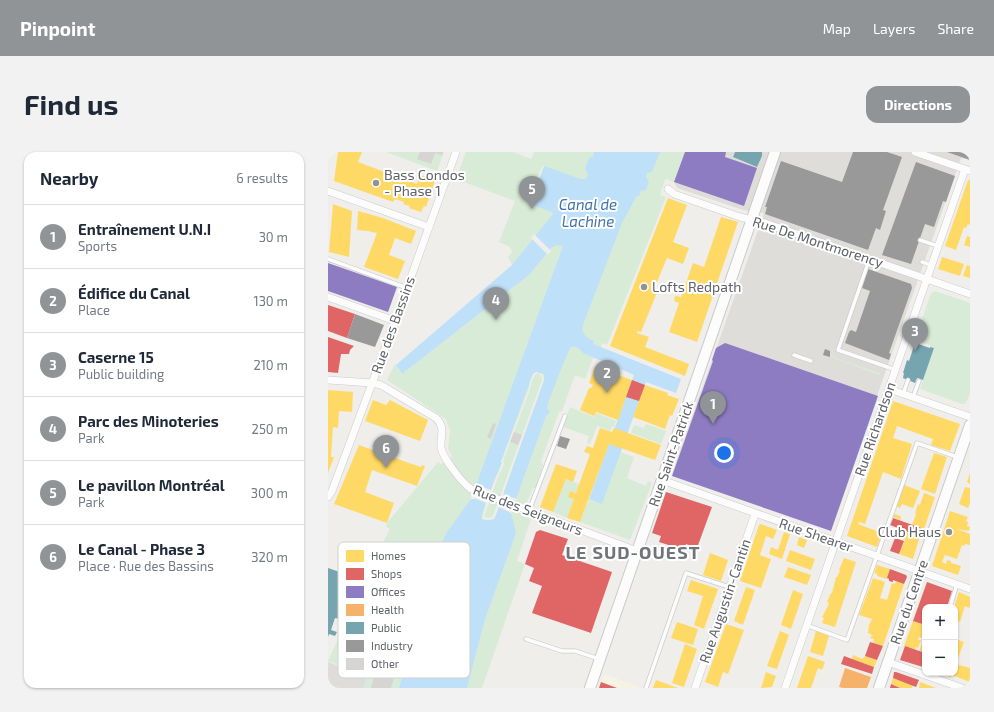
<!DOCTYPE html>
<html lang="en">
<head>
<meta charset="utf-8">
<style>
	:root { --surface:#fff; --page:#f2f2f3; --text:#1f2937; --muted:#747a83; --line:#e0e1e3; --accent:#919496 }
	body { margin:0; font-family:"Exo 2",sans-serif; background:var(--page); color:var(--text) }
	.controls { position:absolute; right:12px; bottom:12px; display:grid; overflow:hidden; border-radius:8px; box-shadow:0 1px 3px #0004 }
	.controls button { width:36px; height:36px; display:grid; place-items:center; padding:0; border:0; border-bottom:1px solid var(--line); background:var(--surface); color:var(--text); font:20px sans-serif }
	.you { position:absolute; left:396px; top:301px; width:14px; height:14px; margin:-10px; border:3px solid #fff; border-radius:50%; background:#1a73e8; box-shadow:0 0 0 6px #1a73e833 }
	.badge { display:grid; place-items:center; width:26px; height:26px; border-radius:50%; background:var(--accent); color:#fff; font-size:13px; font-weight:700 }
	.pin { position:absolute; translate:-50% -33px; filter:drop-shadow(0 1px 2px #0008) }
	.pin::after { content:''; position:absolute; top:21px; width:14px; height:12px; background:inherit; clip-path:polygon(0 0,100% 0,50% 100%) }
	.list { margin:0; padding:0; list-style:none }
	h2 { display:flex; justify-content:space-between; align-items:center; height:52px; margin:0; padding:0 16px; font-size:17px }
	h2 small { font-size:13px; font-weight:400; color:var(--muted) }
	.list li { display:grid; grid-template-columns:26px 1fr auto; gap:12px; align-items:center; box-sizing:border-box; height:64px; padding:0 16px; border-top:1px solid var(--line) }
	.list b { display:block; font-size:15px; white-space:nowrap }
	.list p { margin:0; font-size:13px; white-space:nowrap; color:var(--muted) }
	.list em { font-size:13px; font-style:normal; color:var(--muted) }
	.map { position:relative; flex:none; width:642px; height:536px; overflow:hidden; border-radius:12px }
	header { display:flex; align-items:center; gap:24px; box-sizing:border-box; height:56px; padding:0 20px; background:var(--accent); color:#fff }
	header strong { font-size:19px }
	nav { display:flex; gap:22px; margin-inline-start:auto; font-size:14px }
	.intro { display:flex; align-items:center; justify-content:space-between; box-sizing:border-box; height:96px; padding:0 24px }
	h1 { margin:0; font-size:28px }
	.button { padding:10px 18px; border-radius:12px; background:var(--accent); color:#fff; font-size:14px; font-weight:700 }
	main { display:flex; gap:24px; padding:0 24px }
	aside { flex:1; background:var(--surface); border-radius:12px; box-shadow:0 1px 3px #0004 }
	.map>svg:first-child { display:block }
	.commercial { fill:#f7f3e4 }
	.industrial { fill:#dfddda }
	.green { fill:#d8ebd6 }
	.water { fill:#bfe0f9; fill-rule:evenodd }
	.pier { fill:#efeeea; fill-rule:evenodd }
	.homes { fill:#ffd966 }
	.shops { fill:#e06666 }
	.offices { fill:#8e7cc3 }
	.health { fill:#f6b26b }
	.public { fill:#76a5af }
	.industry { fill:#999 }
	.building { fill:#d6d5d3 }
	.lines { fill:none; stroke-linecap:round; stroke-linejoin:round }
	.lane-casing { stroke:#cbcccc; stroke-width:5 }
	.street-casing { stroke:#cbcccc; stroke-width:8 }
	.secondary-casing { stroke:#cacacb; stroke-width:12 }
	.lane { stroke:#fdfcfc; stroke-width:3.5 }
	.street { stroke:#fdfcfc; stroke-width:7 }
	.secondary { stroke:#fdfcfc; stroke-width:10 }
	.poi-dot { fill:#919496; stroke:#fff; stroke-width:1.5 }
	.labels { text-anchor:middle; stroke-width:4; stroke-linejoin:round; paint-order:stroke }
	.poi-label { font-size:14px; fill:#5f6368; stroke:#fff; text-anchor:start }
	.street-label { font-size:14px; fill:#5f6368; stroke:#fff }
	.water-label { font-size:15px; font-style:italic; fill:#4174aa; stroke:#fff }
	.district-label { font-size:18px; font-weight:bold; letter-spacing:1px; fill:#70757a; stroke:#fff }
	.key { fill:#fff; stroke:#cfd0d2; stroke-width:1 }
	.key-label { font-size:11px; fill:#5f6368 }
</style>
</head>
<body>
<header>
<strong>Pinpoint</strong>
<nav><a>Map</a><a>Layers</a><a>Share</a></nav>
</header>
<div class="intro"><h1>Find us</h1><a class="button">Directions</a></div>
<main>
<aside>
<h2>Nearby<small>6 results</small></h2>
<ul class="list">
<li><span class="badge">1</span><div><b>Entraînement U.N.I</b><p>Sports</p></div><em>30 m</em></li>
<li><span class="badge">2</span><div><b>Édifice du Canal</b><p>Place</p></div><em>130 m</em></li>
<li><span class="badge">3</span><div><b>Caserne 15</b><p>Public building</p></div><em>210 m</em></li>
<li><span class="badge">4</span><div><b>Parc des Minoteries</b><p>Park</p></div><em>250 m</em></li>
<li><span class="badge">5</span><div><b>Le pavillon Montréal</b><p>Park</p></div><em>300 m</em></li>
<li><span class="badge">6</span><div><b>Le Canal - Phase 3</b><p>Place · Rue des Bassins</p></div><em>320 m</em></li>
</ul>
</aside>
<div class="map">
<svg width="642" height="536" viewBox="0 0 642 536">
	<rect width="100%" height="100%" fill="#efeeea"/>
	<polygon class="commercial" points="276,522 314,536 271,536"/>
	<g class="industrial">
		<polygon points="357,0 642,0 642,8 633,6 502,377 344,322 436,61 415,58 349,36 346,30"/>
		<polygon points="0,510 39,524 36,536 0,536"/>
	</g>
	<g class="green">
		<polygon points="58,0 116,0 109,19"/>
		<polygon points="138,0 185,0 203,7 206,0 357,0 346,30 338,27 337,28 332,43 338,45 279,193 275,191 265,206 257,227 247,223 234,259 231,260 213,309 215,313 207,336 205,336 199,350 197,365 203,367 189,409 197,412 154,536 36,536 39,524 0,509 39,424 45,410 62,377 58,375 59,371 110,310 113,312 124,304 120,297 122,279 118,267 59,228 67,212 74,222 201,123 184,113 180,105 184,100 182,95 171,90 187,49 128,27"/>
		<polygon points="607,139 642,151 642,242 637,252 634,252 592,237 606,196 602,195 602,193 587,188 603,141"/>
		<polygon points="503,202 505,203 504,205 552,221 551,223 502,205"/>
		<polygon points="242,255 266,265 268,261 288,269 286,275 284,274 282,279 269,274 262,292 259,291 261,284 235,275"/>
		<polygon points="318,272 338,279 333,292 303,281 306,273 316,276"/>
		<polygon points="292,300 306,305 299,326 318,334 320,329 324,331 302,388 252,370 261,347 274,351"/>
		<polygon points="238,327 251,332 248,341 242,339 240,345 246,347 239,366 225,360"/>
	</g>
	<path class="water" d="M 266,0 L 332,0 L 324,20 L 319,21 L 318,25 L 321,29 L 318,38 L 313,39 L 312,43 L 308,45 L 294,71 L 256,170 C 252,180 256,185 266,189 L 265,192 L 353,227 L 348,241 L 318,230 L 274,352 L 261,347 L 306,223 L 255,201 C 251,197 248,192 242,196 L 231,222 L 219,254 L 220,258 L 222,260 L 218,264 L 183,361 L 188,381 L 157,467 L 139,536 L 71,536 L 96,443 L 115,388 L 119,380 L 143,347 L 235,94 L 228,93 L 223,96 L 201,123 L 74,222 L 68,213 L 184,113 L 225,62 L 224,60 L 202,52 L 216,14 L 253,27 L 258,27 L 260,22 L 257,17 L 261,6 L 265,5 ZM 208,220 L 216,223 L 216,228 L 167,365 C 164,369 159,368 154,367 L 154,362 L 168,323 L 169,323 L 174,311 L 173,310 L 198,240 Z"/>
	<g class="pier">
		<polygon points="214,14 216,14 202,52 200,51"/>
		<polygon points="206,82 223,99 220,103 203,86"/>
		<path d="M 208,220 L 215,222 L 216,228 L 175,342 L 189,347 L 185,359 L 183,361 L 171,355 L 166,367 L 160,368 L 154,367 L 158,351 L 148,347 L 143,347 L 143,345 L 147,332 L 163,338 L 174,311 L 173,310 L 200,239 L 202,229 L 205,222 ZM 210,221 L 213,223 L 214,228 L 165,364 L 161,366 L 156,365 L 170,325 L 176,312 L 175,309 L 201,240 L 204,229 L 207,223 Z"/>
	</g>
	<g class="homes">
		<polygon points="10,0 34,0 30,10 89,32 92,23 98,25 99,23 108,26 98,55 96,54 93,60 81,56 82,54 75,52 76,50 67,47 65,50 6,29"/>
		<polygon points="640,28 642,28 642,73 640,72 638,76 636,75 628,98 617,94"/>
		<polygon points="340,46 359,53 345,90 361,96 355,112 339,106 329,130 326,129 324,133 330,138 313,180 309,179 309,181 321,185 317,195 361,212 357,224 282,194"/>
		<polygon points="5,52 24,59 21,105 1,100"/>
		<polygon points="30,59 55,66 88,79 83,92 67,86 61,103 77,109 70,127 36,115 49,81 40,79 29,78"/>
		<polygon points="393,65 410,70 369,190 341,180 351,151 346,149 347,144 353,145 365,111 376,115"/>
		<polygon points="639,84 642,85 642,95 636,93"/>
		<polygon points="614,105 636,112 632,124 610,117"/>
		<polygon points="639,113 642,114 642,126 635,124"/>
		<polygon points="267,215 304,228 290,268 268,260 266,264 252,258 261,236 263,236 265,233 261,231"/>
		<polygon points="317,233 340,241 339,243 351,247 344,264 342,263 337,277 305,265"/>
		<polygon points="0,238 25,240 24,260 11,259 10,276 5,275 3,305 6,305 0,321"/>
		<polygon points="45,248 58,253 62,248 100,268 92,289 37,269"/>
		<polygon points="565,249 632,272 622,299 603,293 605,287 569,274 565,286 584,292 573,327 555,320 537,372 531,370 530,372 554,381 549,395 519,384"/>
		<polygon points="272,276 284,280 286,276 333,293 327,308 281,292 252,370 239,366 246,347 240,345 242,339 248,341 262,302 256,300 259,294 265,296"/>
		<polygon points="31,293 81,311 93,315 94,313 97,314 89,334 44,318 37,340 66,351 59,371 6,352"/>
		<polygon points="606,301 619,305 607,342 593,337"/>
		<polygon points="228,312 249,319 245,330 238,327 225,360 212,355"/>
		<polygon points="642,321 642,332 639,330"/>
		<polygon points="576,333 592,339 585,356 574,352 572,356 568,354"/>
		<polygon points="637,335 642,336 642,351 640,356 631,352"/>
		<polygon points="596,341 607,345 596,377 584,373 588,362 587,361 590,352 592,353"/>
		<polygon points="622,359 640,365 638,369 640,370 639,374 642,375 641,379 629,377 642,382 642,393 637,392 636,394 634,393 629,407 617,403 614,410 618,412 619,408 623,409 623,411 633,414 630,423 604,414"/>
		<polygon points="566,362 573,364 572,368 565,365"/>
		<polygon points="433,372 449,378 445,387 438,384 432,403 443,407 433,436 412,429 431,373"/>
		<polygon points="576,378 592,384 585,407 571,402 577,388 574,386"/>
		<polygon points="456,380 462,382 454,407 441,402 443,395 450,398"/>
		<polygon points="471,385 479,388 476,396 469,393"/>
		<polygon points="462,398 487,407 483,418 458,409"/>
		<polygon points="382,401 400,408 393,429 375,423"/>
		<polygon points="516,406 528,410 507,475 494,471 496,466 494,465 500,454 501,451 499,450 503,441 504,441 508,425 509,425 512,419 511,418"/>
		<polygon points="549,413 562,417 559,427 549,424 549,422 546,421"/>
		<polygon points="460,415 483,423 479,433 456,425"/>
		<polygon points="545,426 557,430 552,446 559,448 564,431 567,432 568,429 576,432 555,494 545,491 546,487 542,486 544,483 540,481 541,473 544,467 531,463"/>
		<polygon points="363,428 390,437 376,477 366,473 375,444 359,439"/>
		<polygon points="418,435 427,438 415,473 406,469"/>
		<polygon points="465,438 475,442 463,477 453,473"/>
		<polygon points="631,440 642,445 642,456 637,454 632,470 627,468 627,455 626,455"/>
		<polygon points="585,469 597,473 597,487 591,485 590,488 593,488 590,496 588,495 587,498 576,494"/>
		<polygon points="349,470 370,477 365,493 343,486"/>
		<polygon points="398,472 416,478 400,522 395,520 390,535 377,530"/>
		<polygon points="452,479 461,483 449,517 439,514"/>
		<polygon points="488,479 501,484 495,504 482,500"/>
		<polygon points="627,487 636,490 628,512 642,516 642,530 624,523 623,525 613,521 627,521"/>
		<polygon points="595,489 597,490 597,501 591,499"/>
		<polygon points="357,492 369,497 356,535 344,531"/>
		<polygon points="525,503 534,507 537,504 549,508 546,515 524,507"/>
		<polygon points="480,504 497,510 494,518 490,516 483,536 469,536"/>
		<polygon points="438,520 448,524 444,535 433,536"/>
		<polygon points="565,526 585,533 584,536 572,536 563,532"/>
		<polygon points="328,528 350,536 325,536"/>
		<polygon points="592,530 608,536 591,536"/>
	</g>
	<g class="shops">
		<polygon points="0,153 27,162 19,186 0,179"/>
		<polygon points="0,185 26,194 22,198 21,202 13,202 10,221 0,220"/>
		<polygon points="304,228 317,233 311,249 298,245"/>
		<polygon points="338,340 384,355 369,396 358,392 356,398 331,390 333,384 324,381"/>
		<polygon points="565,366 596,377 593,385 562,373"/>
		<polygon points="212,378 240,387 234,403 284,420 263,481 204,461 214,434 201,429 206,416 197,412 208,380"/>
		<polygon points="567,386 576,389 571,402 562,399"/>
		<polygon points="562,417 578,423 579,425 576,432 565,428 565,430 561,429 561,427 559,426"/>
		<polygon points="599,430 624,439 619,455 597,455 597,466 596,469 597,469 597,473 585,469"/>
		<polygon points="542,490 555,494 549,508 537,504"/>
		<polygon points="577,494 597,501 597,509 595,515 572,508"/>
		<polygon points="516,504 546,515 544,522 513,512"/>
		<polygon points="566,520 568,520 591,528 588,535 565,526"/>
		<polygon points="273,530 289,536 271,536"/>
		<polygon points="563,532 572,536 562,536"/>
	</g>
	<g class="offices">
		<polygon points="357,0 398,0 397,5 429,16 416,54 346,30"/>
		<polygon points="0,111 69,135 60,160 0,139"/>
		<polygon points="397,191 550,244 503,379 344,324 385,209 384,208 388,196"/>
	</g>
	<polygon class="health" points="517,516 543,525 539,536 515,536 511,535"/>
	<g class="public">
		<polygon points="407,0 434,0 434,4 429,15 405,5"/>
		<polygon points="587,191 602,196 602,195 606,196 595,228 589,226 587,231 575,226 576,221 575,221 579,208 581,209"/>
		<polygon points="0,416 32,427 11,467 7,466 3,478 9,480 7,484 1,482 0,485"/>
	</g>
	<g class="industry">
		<polygon points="525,0 559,0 574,5 555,58 558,59 552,78 548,76 540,98 437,62 439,55 437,55 453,9 514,30"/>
		<polygon points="619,0 642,0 642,8"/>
		<polygon points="588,10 627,24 618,50 615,49 606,75 597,72 583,112 554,103"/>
		<polygon points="540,117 583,132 584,136 561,201 563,202 561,208 517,191 521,180 523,178 528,180 542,139 534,136"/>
		<polygon points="27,162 56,173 47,195 19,186"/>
		<polygon points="497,197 502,199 502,205 495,203"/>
		<polygon points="232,284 242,287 238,297 229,294"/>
	</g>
	<g class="building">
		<polygon points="92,0 115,0 114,3 107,1 103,12 89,7"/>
		<polygon points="165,271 168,272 163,287 159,285"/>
		<polygon points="186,280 194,283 190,293 182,290"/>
		<polygon points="49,514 68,519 63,536 43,536"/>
	</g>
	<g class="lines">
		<defs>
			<g id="lane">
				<polyline points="592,88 610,94"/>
				<polyline points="0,107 79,136"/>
				<polyline points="542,107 539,114 510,198 568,218"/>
				<polyline points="594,110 603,113"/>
				<polyline points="466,203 483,209"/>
				<polyline points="575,242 580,228"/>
				<polyline points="585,245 591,229"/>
				<polyline points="201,359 237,264"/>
				<polyline points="622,455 629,432"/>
				<polyline points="478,473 519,488 589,291 629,305"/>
				<polyline points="198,487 234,499 247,499 271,507"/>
				<polyline points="318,536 358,421 401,435"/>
			</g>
			<g id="street">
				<polyline points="587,0 642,19"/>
				<polyline points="340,37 346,42 412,65 434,70 642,142"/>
				<polyline points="0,39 101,75"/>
				<polyline points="0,145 67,169"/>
				<path d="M 0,228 L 44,231 L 53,233 L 108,266 C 118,275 112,285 113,296 C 115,306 134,331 143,337 L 309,399"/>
				<polyline points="561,237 642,265"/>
				<polyline points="334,328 642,437"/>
				<polyline points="0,345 4,339 69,164 128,0"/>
				<polyline points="560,510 634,536"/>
				<polyline points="367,536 427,362"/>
				<polyline points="457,536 637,17"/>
			</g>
			<g id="secondary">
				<polyline points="262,536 447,0"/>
				<polyline points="551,536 642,273"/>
			</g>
		</defs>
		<use href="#lane" class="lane-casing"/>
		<use href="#street" class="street-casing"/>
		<use href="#secondary" class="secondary-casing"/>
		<use href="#lane" class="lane"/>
		<use href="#street" class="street"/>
		<use href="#secondary" class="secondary"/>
	</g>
	<g class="poi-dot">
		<circle cx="48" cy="31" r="4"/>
		<circle cx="316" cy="135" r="4"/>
		<circle cx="621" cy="380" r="4"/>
	</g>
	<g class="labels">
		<g class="poi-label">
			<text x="56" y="28">Bass Condos<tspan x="56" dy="16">- Phase 1</tspan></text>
			<text x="324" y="140">Lofts Redpath</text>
			<text x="613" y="385" text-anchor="end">Club Haus</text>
		</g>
		<g class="street-label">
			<text transform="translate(490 90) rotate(18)" y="5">Rue De Montmorency</text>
			<text transform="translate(65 173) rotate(-70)" y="5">Rue des Bassins</text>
			<text transform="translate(547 277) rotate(-71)" y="5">Rue Richardson</text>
			<text transform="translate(343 302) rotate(-71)" y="5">Rue Saint-Patrick</text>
			<text transform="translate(200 358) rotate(21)" y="5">Rue des Seigneurs</text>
			<text transform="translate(488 383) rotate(19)" y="5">Rue Shearer</text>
			<text transform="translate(397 449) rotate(-71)" y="5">Rue Augustin-Cantin</text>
			<text transform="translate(581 450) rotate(-71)" y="5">Rue du Centre</text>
		</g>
		<g class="water-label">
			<text x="260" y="58">Canal de<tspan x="260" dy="17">Lachine</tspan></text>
		</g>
		<g class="district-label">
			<text x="305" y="407">LE SUD-OUEST</text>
		</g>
	</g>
	<rect x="10" y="390" width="132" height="136" rx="6" class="key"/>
	<rect x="18" y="398" width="18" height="12" fill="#ffd966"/>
	<rect x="18" y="416" width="18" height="12" fill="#e06666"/>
	<rect x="18" y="434" width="18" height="12" fill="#8e7cc3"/>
	<rect x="18" y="452" width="18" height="12" fill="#f6b26b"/>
	<rect x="18" y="470" width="18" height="12" fill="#76a5af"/>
	<rect x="18" y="488" width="18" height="12" fill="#999"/>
	<rect x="18" y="506" width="18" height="12" fill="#d6d5d3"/>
	<g class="key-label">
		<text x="43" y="408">Homes</text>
		<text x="43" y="426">Shops</text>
		<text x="43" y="444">Offices</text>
		<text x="43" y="462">Health</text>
		<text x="43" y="480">Public</text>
		<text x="43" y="498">Industry</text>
		<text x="43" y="516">Other</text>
	</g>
</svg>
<div class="controls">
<button>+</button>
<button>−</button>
</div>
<div class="you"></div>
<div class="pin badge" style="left:385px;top:272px">1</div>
<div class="pin badge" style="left:279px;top:241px">2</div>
<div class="pin badge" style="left:587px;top:199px">3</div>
<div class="pin badge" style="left:168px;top:168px">4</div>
<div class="pin badge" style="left:204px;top:57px">5</div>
<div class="pin badge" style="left:58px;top:316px">6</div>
</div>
</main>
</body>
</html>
